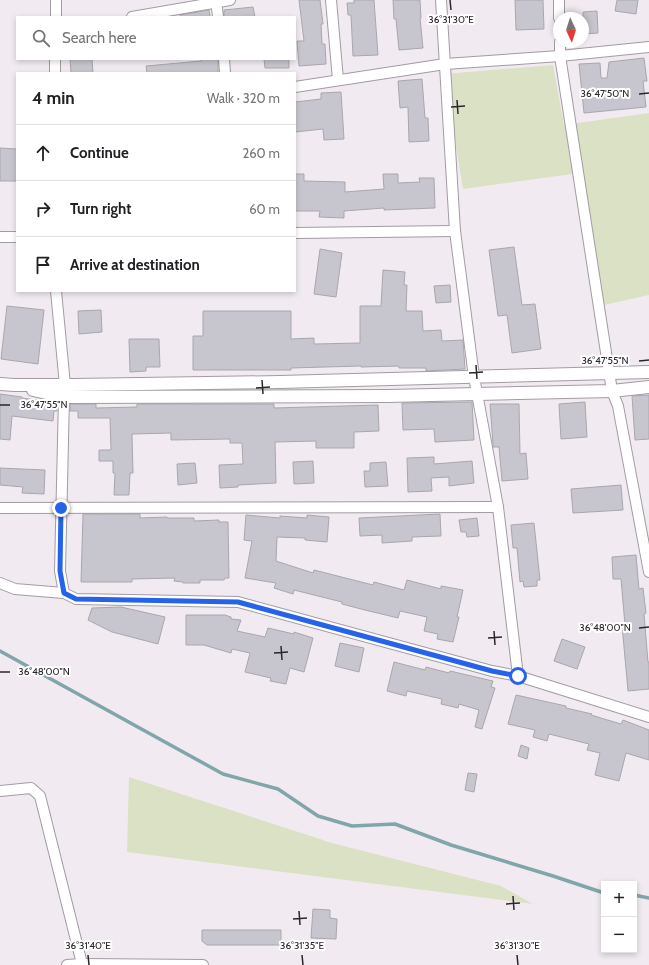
<!DOCTYPE html>
<html lang="en">
<head>
<meta charset="utf-8">
<style>
	:root { --surface:#fff; --page:#f6f6f6; --text:#202124; --muted:#757577; --line:#e0e0e0 }
	body { margin:0; font-family:Cabin,sans-serif; background:var(--page); color:var(--text) }
	.controls { position:absolute; right:12px; bottom:12px; display:grid; overflow:hidden; border-radius:0px; box-shadow:0 2px 6px #0003 }
	.controls button { width:36px; height:36px; display:grid; place-items:center; padding:0; border:0; border-bottom:1px solid var(--line); background:var(--surface); color:var(--text); font:20px sans-serif }
	.compass { position:absolute; left:553px; top:12px; width:36px; height:36px; border-radius:50%; background:var(--surface); box-shadow:0 2px 6px #0003; rotate:176deg }
	.stop { position:absolute; width:12px; height:12px; margin:-9px; border:3px solid #2563eb; border-radius:50%; background:#fff }
	.stop.end { background:#2563eb; border-color:#fff; box-shadow:0 1px 4px #0008 }
	.list { margin:0; padding:0; list-style:none }
	h2 { display:flex; justify-content:space-between; align-items:center; height:52px; margin:0; padding:0 16px; font-size:17px }
	h2 small { font-size:13px; font-weight:400; color:var(--muted) }
	.list li { display:grid; grid-template-columns:26px 1fr auto; gap:12px; align-items:center; box-sizing:border-box; height:56px; padding:0 16px; border-top:1px solid var(--line) }
	.list b { display:block; font-size:15px; white-space:nowrap }
	.list em { font-size:13px; font-style:normal; color:var(--muted) }
	.icon { flex:none; width:22px; height:22px; fill:none; stroke:currentColor; stroke-width:2; stroke-linecap:round; stroke-linejoin:round }
	.map { position:relative; flex:none; width:649px; height:965px; overflow:hidden }
	.search { position:absolute; background:var(--surface); box-shadow:0 2px 6px #0003; left:16px; top:16px; width:280px; height:44px; display:flex; align-items:center; gap:10px; box-sizing:border-box; padding:0 14px; border-radius:0px; color:var(--muted); font-size:15px }
	.panel { position:absolute; background:var(--surface); box-shadow:0 2px 6px #0003; left:16px; top:72px; width:280px; height:220px; border-radius:0px }
	.map>svg:first-child { display:block }
	.green { fill:#dbe1c4 }
	.lines { fill:none; stroke-linecap:round; stroke-linejoin:round }
	.stream { stroke:#81a6aa; stroke-width:3.5 }
	.building { fill:#c7c5cd; stroke:#a9a7ae }
	.minor-casing { stroke:#a29ca2; stroke-width:12 }
	.tertiary-casing { stroke:#a29ca2; stroke-width:14 }
	.minor { stroke:#fff; stroke-width:10 }
	.tertiary { stroke:#fff; stroke-width:12 }
	.route { stroke:#2563eb; stroke-width:5 }
	.ticks { fill:none; stroke:#2a272a; stroke-width:1.5 }
	.ticks-label { font-size:10px; text-anchor:middle; fill:#2a272a; stroke:#fff; stroke-width:4; stroke-linejoin:round; paint-order:stroke }
</style>
</head>
<body>
<div class="map">
<svg width="649" height="965" viewBox="0 0 649 965">
	<rect width="100%" height="100%" fill="#f1ebf1"/>
	<g class="green">
		<polygon points="553,65 564,125 649,113 649,295 604,305 580,173 463,189 444,74"/>
		<polygon points="129,777 332,843 501,886 533,904 127,852"/>
	</g>
	<g class="lines">
		<g class="stream">
			<polyline points="0,651 223,774 278,789 318,816 352,826 395,824 451,845 553,876 604,893"/>
			<polyline points="634,895 649,898"/>
		</g>
	</g>
	<g class="building">
		<polygon points="299,0 320,0 323,24 321,24 322,44 325,44 326,64 299,66 297,41 304,41"/>
		<polygon points="354,0 374,0 378,55 353,56 351,15 348,15 347,3 354,3"/>
		<polygon points="393,0 420,0 421,18 420,18 423,48 399,50 396,19 394,19"/>
		<polygon points="515,0 543,0 544,29 516,30"/>
		<polygon points="617,0 638,0 636,14 615,11"/>
		<polygon points="253,7 255,17 224,17 224,10"/>
		<polygon points="209,10 210,17 180,17 180,15"/>
		<polygon points="597,11 598,33 583,34 583,12"/>
		<polygon points="644,58 647,81 643,81 646,107 584,113 579,64 600,63 601,78 607,78 609,62"/>
		<polygon points="70,59 92,59 93,73 71,73"/>
		<polygon points="201,59 218,59 218,73 147,73 146,66 201,61"/>
		<polygon points="264,59 289,59 289,68 265,68"/>
		<polygon points="422,79 425,118 428,118 429,141 409,142 408,107 400,108 398,81"/>
		<polygon points="341,92 344,139 324,140 323,129 295,132 295,102 321,99 321,93"/>
		<polygon points="0,148 17,149 17,181 0,181"/>
		<polygon points="295,174 304,174 304,181 345,182 345,192 384,189 383,174 398,174 398,183 420,182 419,178 434,178 435,208 384,210 384,208 344,211 344,218 319,217 320,211 295,211"/>
		<polygon points="514,247 522,305 535,304 541,349 512,353 507,315 498,316 489,250"/>
		<polygon points="320,249 342,253 336,297 314,294"/>
		<polygon points="383,270 405,272 404,285 407,285 406,311 422,311 423,331 441,330 442,341 463,340 465,369 426,371 426,368 399,368 399,366 361,367 361,366 291,368 291,370 193,370 193,336 203,336 203,311 291,311 291,339 314,338 314,344 360,343 360,306 381,306"/>
		<polygon points="450,285 451,302 436,303 434,286"/>
		<polygon points="7,306 44,310 38,364 1,359"/>
		<polygon points="101,310 102,332 79,334 78,311"/>
		<polygon points="129,339 159,339 160,367 146,367 146,371 130,372"/>
		<polygon points="0,394 22,397 22,398 57,403 57,411 54,411 53,421 12,416 10,440 0,439"/>
		<polygon points="649,395 649,439 635,440 632,396"/>
		<polygon points="472,402 474,440 435,442 434,429 403,430 402,403"/>
		<polygon points="585,402 587,437 561,439 559,404"/>
		<polygon points="70,404 96,404 96,408 137,407 137,404 274,404 274,408 378,405 379,431 354,432 354,448 316,448 316,441 275,442 276,483 238,485 238,487 220,488 219,465 243,464 242,443 230,443 230,439 171,440 171,433 132,434 133,473 130,473 129,495 114,495 115,473 113,473 113,461 99,461 99,450 111,450 110,418 78,418 78,411 70,411"/>
		<polygon points="490,404 519,404 520,454 526,453 528,479 502,481 499,447 493,447 493,444"/>
		<polygon points="434,457 434,464 472,461 474,483 449,486 449,477 431,478 432,491 408,492 407,458"/>
		<polygon points="313,461 314,483 294,484 293,462"/>
		<polygon points="386,462 388,486 365,487 364,471 370,471 370,463"/>
		<polygon points="195,463 197,483 178,485 177,464"/>
		<polygon points="0,468 45,470 44,494 22,493 23,487 0,485"/>
		<polygon points="621,485 623,510 573,513 571,489"/>
		<polygon points="83,514 140,514 140,518 167,517 167,518 194,518 194,521 219,520 219,522 228,522 229,578 225,578 224,580 200,580 200,583 183,583 183,582 174,581 175,578 132,579 132,582 81,582"/>
		<polygon points="440,514 441,536 412,537 412,541 382,543 382,535 360,536 359,518"/>
		<polygon points="246,515 280,518 280,516 307,518 307,515 329,517 327,542 305,540 305,538 277,537 276,561 313,573 314,570 373,585 374,582 404,590 407,580 441,589 441,586 463,590 457,617 459,617 453,642 437,639 438,634 424,631 427,617 400,611 398,618 361,609 342,604 342,602 294,590 293,594 274,588 276,583 245,578 252,541 244,540"/>
		<polygon points="477,518 479,536 467,537 466,532 461,532 459,520"/>
		<polygon points="534,523 540,580 537,580 537,586 524,587 523,581 520,582 517,548 513,548 511,525"/>
		<polygon points="636,555 639,589 643,588 646,613 644,614 648,662 649,662 649,689 628,691 622,625 625,625 621,579 613,579 612,557"/>
		<polygon points="121,607 165,617 158,644 112,632 88,620 92,608"/>
		<polygon points="186,615 225,615 231,617 231,619 241,620 237,631 265,637 268,628 294,634 294,632 313,638 304,672 290,668 286,684 270,681 271,678 245,672 250,653 232,649 231,653 204,645 186,645"/>
		<polygon points="562,639 585,647 577,669 554,661"/>
		<polygon points="340,643 364,648 359,672 335,666"/>
		<polygon points="394,662 425,670 426,667 449,673 450,671 493,681 491,687 495,688 482,729 475,727 479,710 459,704 458,708 441,704 442,699 407,691 406,696 387,691"/>
		<polygon points="516,695 566,706 566,708 592,714 591,715 621,724 623,720 649,730 649,760 626,753 619,781 595,775 600,753 587,750 589,744 549,734 547,741 533,737 535,730 508,724"/>
		<polygon points="521,745 529,748 527,759 518,756"/>
		<polygon points="468,773 477,774 474,792 465,790"/>
		<polygon points="313,909 330,910 330,918 337,919 336,939 311,938"/>
		<polygon points="202,930 281,930 281,945 207,945 202,941"/>
	</g>
	<g class="lines">
		<defs>
			<g id="minor">
				<polyline points="216,0 218,17"/>
				<polyline points="331,0 338,80"/>
				<polyline points="441,0 455,231 474,377 498,507 518,676"/>
				<polyline points="559,0 559,18"/>
				<polyline points="56,17 56,0"/>
				<polyline points="132,17 230,0"/>
				<polyline points="560,42 560,56 612,391 618,406 649,572"/>
				<polyline points="224,59 225,73"/>
				<polyline points="55,73 55,59"/>
				<polyline points="295,87 445,64 560,56 649,47"/>
				<polyline points="295,233 455,231"/>
				<polyline points="0,237 17,237"/>
				<polyline points="56,291 65,385 64,397 60,571 64,593"/>
				<polyline points="0,508 498,507"/>
				<polyline points="0,583 15,589 64,593 76,599 238,602 492,671 518,676 649,717"/>
				<polyline points="0,791 31,788 40,796 82,964"/>
				<polyline points="67,965 82,964 203,965"/>
			</g>
			<g id="tertiary">
				<polyline points="0,384 14,385 73,385 280,382 649,372"/>
				<polyline points="33,390 64,397 388,396 612,391 649,387"/>
			</g>
		</defs>
		<use href="#minor" class="minor-casing"/>
		<use href="#tertiary" class="tertiary-casing"/>
		<use href="#minor" class="minor"/>
		<use href="#tertiary" class="tertiary"/>
	</g>
	<g class="lines">
		<polyline class="route" points="61,508 60,571 64,593 76,599 238,602 492,671 518,676"/>
	</g>
	<path class="ticks" d="M 450,0 L 451,10M 639,94 L 649,93M 457,100 L 458,114M 451,107 L 465,106M 639,361 L 649,360M 476,365 L 477,379M 469,373 L 483,372M 262,380 L 263,394M 256,388 L 270,387M 0,405 L 10,405M 639,628 L 649,627M 494,631 L 495,645M 488,638 L 502,637M 281,646 L 282,660M 274,653 L 288,652M 0,672 L 10,672M 513,896 L 514,910M 506,904 L 520,903M 299,911 L 300,925M 293,919 L 307,918M 88,955 L 89,965M 302,955 L 303,965M 517,955 L 518,965"/>
	<g class="ticks-label">
		<text x="451" y="23">36°31'30"E</text>
		<text x="605" y="97">36°47'50"N</text>
		<text x="605" y="364">36°47'55"N</text>
		<text x="44" y="408">36°47'55"N</text>
		<text x="605" y="631">36°48'00"N</text>
		<text x="44" y="675">36°48'00"N</text>
		<text x="88" y="949">36°31'40"E</text>
		<text x="302" y="949">36°31'35"E</text>
		<text x="517" y="949">36°31'30"E</text>
	</g>
</svg>
<div class="controls">
<button>+</button>
<button>−</button>
</div>
<svg class="compass" viewBox="-18 -18 36 36"><path d="M0-13l5 13h-10z" fill="#e53935"/><path d="M0 13l5-13h-10z" fill="#757577"/></svg>
<div class="stop" style="left:518px;top:676px"></div>
<div class="stop end" style="left:61px;top:508px"></div>
<div class="search"><svg class="icon" aria-label="search" viewBox="0 0 24 24"><circle cx="10" cy="10" r="6"/><path d="M15 15l6 6"/></svg>Search here</div>
<section class="panel">
<h2>4 min<small>Walk · 320 m</small></h2>
<ul class="list">
<li><svg class="icon" aria-label="ahead" viewBox="0 0 24 24"><path d="M12 20V5M6 11l6-6 6 6"/></svg><div><b>Continue</b></div><em>260 m</em></li>
<li><svg class="icon" aria-label="right" viewBox="0 0 24 24"><path d="M7 20v-9h11M14 6l5 5-5 5"/></svg><div><b>Turn right</b></div><em>60 m</em></li>
<li><svg class="icon" aria-label="arrive" viewBox="0 0 24 24"><path d="M6 21V4h12l-3 4 3 4H6"/></svg><div><b>Arrive at destination</b></div></li>
</ul>
</section>
</div>
</body>
</html>
